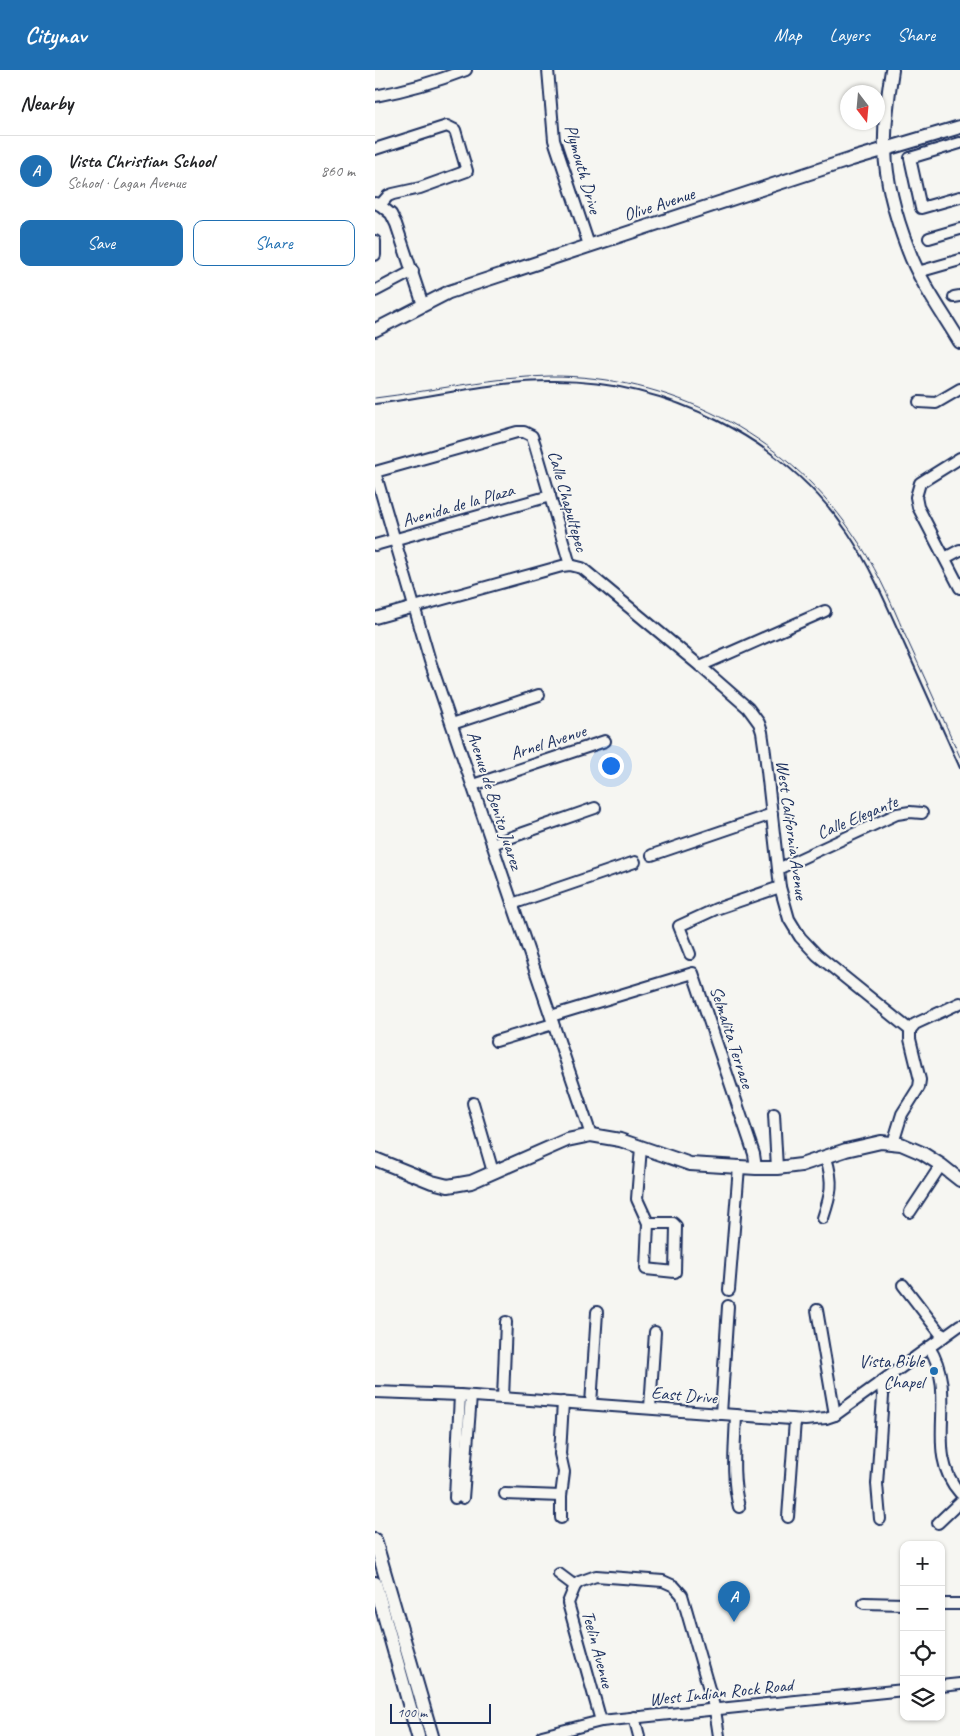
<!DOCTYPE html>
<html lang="en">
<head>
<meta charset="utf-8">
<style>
	:root { --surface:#fff; --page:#f2f2f2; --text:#202124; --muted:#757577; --line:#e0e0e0; --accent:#1f6fb2 }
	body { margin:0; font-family:Caveat,sans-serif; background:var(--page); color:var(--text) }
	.controls { position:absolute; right:15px; bottom:15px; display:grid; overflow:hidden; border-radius:10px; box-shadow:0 1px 4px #0004 }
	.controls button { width:45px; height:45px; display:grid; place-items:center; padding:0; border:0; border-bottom:1px solid var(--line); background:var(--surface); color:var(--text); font:25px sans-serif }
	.compass { position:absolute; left:465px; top:15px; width:45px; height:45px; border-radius:50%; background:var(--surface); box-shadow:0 1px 4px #0004; rotate:164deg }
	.scale { position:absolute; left:15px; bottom:12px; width:101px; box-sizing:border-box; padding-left:5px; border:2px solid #1b2f5e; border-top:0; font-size:14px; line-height:18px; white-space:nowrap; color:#1b2f5e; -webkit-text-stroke:4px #f6f6f2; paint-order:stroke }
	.you { position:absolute; left:235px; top:695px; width:18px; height:18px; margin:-12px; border:4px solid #fff; border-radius:50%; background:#1a73e8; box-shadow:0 0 0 8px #1a73e833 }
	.badge { display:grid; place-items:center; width:32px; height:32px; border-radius:50%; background:var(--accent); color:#fff; font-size:16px; font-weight:700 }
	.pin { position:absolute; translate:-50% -41px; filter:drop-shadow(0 1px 2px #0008) }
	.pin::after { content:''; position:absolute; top:26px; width:18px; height:15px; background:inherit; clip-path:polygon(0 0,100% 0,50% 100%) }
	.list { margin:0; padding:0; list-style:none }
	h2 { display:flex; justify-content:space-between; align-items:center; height:65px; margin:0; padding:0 20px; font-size:21px }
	h2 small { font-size:16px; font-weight:400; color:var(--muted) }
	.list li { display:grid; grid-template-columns:32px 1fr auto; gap:15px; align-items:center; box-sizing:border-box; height:70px; padding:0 20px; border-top:1px solid var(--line) }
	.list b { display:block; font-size:19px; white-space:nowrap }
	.list p { margin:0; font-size:16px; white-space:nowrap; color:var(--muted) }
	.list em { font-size:16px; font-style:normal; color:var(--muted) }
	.actions { display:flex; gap:10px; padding:15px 20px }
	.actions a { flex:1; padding:11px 0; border:1px solid var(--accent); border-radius:10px; text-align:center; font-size:18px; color:var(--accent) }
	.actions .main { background:var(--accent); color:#fff }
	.icon { flex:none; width:28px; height:28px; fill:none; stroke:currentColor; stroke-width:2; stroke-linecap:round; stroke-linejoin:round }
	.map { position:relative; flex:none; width:585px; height:1666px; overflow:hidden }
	header { display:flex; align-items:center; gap:30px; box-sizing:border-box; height:70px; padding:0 25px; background:var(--accent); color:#fff }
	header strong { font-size:24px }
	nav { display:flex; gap:28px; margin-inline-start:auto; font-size:18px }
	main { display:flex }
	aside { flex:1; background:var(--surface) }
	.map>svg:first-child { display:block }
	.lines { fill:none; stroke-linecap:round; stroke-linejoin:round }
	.minor-casing { stroke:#1b2f5e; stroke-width:14 }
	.major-casing { stroke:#1b2f5e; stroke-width:16 }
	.minor { stroke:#f6f6f2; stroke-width:10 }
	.major { stroke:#f6f6f2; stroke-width:12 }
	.tram { stroke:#1b2f5e; stroke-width:1 }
	.rail { stroke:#1b2f5e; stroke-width:2 }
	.poi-dot { fill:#1f6fb2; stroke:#f6f6f2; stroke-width:2 }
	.labels { text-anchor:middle; stroke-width:4; stroke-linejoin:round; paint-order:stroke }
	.street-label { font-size:18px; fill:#1b2f5e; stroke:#f6f6f2 }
	.poi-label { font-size:18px; fill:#1b2f5e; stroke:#f6f6f2; text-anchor:end }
</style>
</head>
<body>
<header>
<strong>Citynav</strong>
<nav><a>Map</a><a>Layers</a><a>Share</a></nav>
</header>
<main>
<aside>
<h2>Nearby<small></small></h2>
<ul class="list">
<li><span class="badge">A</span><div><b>Vista Christian School</b><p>School · Lagan Avenue</p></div><em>860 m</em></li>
</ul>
<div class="actions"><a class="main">Save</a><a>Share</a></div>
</aside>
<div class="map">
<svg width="585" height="1666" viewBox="0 0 585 1666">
	<rect width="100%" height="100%" fill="#f6f6f2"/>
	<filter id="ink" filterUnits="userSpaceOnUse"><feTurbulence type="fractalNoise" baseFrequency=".02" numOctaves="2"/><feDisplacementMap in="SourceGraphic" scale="10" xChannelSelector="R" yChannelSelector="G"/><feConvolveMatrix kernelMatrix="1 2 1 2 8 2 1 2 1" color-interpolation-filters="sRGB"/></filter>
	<g filter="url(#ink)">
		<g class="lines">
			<defs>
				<g id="minor">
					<polyline points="173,0 179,70 214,175"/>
					<path d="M 0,26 C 33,20 60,12 91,0"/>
					<polyline points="585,73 535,88 546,138 585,127"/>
					<polyline points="0,79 72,56 80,60 92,101 45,118 18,124 13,126 5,135 0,133"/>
					<polyline points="5,135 16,144 21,154 48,235"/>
					<polyline points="554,168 585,159"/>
					<polyline points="0,171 0,185"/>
					<polyline points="543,202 585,190"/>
					<polyline points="0,221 38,201"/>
					<polyline points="579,227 585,226"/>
					<polyline points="544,332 561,333 585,319"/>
					<polyline points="585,388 545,413 541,427 543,437 585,518"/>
					<polyline points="0,475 175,426"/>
					<polyline points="570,488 585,480"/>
					<polyline points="195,495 160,375 157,366 149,362 142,362 0,402 55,591 216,1065"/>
					<polyline points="0,548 187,496 195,495 207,498 325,596 373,638 384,653 387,662 390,683 405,817 414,849 425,867 442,885 535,960"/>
					<polyline points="325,596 450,541"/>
					<polyline points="77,654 164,625"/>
					<polyline points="98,715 230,671"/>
					<polyline points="117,774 220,738"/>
					<polyline points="277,785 397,744"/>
					<polyline points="403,799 522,744 535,742 547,743"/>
					<polyline points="137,834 260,792"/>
					<polyline points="315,884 304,856 341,839 405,817"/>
					<polyline points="176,946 318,903 379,1084 381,1098"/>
					<polyline points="121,971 178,954"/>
					<polyline points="98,1033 118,1102"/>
					<polyline points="399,1044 402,1098"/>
					<polyline points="518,1073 527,1044 544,1017 545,1010 535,969 535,960 540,954 585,933"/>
					<polyline points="266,1077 262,1129 273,1153"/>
					<polyline points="535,1142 566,1095"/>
					<path d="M 448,1148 C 456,1124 459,1113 451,1088"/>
					<polygon points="273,1153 298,1153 301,1156 300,1202 271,1199"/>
					<polyline points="528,1215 568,1267"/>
					<polyline points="354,1220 364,1097"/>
					<polyline points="442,1240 460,1345"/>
					<path d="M 554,1277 C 585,1325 547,1381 585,1423"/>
					<polyline points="504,1313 507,1317 508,1326 502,1414 505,1449"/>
					<polyline points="0,1322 85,1325 430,1350 451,1348 460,1345 585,1255"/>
					<polyline points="128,1328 131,1252"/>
					<polyline points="216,1334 222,1242"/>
					<polyline points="275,1338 280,1262"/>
					<polyline points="346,1344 353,1236"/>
					<path d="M 361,1345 C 360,1376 356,1406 364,1437"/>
					<polyline points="130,1424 186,1426"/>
					<polyline points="80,1428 85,1325"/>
					<polyline points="88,1428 96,1326"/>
					<polyline points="413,1447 420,1350"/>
					<polyline points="186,1448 186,1426 189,1402 185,1384 188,1332"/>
					<polyline points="563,1453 585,1432"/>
					<polyline points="184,1504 200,1516"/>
					<polyline points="489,1533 529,1534"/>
					<polyline points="566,1534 585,1534"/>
					<polyline points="566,1616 585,1614"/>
					<polyline points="259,1647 264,1666"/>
					<polyline points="226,1651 193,1533 200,1516 204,1512 221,1506 288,1511 299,1516 307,1525 340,1640 344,1666"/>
					<polyline points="167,1666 226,1651 529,1620"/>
				</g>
				<g id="major">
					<path d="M 517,0 C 513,26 509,53 510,79 C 511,112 521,148 533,179 C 545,212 567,242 585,272"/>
					<polyline points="0,260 74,222 477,89 585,57"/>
					<polyline points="0,1089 57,1112 73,1116 96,1112 192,1070 216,1065 245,1070 315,1094 381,1098 402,1098 426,1095 471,1080 506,1072 526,1074 547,1083 566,1095 585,1110"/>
					<polyline points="0,1470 57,1666"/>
					<polyline points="0,1513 43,1666"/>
				</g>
			</defs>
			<use href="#minor" class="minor-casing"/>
			<use href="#major" class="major-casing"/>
			<use href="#minor" class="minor"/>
			<use href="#major" class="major"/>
			<path class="tram" d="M 0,328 C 58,321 116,307 175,306 C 293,305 409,364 476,461 C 499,493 515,529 530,565 C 549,606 567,646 585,687"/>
			<path class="rail" d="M 0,334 C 58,327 117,311 176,311 C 291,310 408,368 473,463 C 495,496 511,533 527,569 C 546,612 566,655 585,698"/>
		</g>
	</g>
	<circle class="poi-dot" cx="559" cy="1301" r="5"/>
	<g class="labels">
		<g class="street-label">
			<text transform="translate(208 99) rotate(74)" y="6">Plymouth Drive</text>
			<text transform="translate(284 134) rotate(-18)" y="6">Olive Avenue</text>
			<text transform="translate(193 431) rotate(74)" y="6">Calle Chapultepec</text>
			<text transform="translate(83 435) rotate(-16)" y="6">Avenida de la Plaza</text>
			<text transform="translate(173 672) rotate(-18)" y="6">Arnel Avenue</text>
			<text transform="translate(120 730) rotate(72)" y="6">Avenue de Benito Juarez</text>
			<text transform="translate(482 747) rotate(-23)" y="6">Calle Elegante</text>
			<text transform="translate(417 760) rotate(82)" y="6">West California Avenue</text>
			<text transform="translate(357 967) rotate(72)" y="6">Selmalita Terrace</text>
			<text transform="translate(309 1325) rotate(5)" y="6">East Drive</text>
			<text transform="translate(223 1579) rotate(75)" y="6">Teelin Avenue</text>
			<text transform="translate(346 1622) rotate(-6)" y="6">West Indian Rock Road</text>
		</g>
		<g class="poi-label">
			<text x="549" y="1297">Vista Bible<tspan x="549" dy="21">Chapel</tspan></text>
		</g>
	</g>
</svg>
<div class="controls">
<button>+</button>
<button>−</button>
<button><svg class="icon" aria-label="locate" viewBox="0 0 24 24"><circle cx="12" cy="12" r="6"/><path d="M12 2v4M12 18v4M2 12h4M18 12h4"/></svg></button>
<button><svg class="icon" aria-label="layers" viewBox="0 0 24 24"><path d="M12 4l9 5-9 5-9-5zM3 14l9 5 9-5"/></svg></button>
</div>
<svg class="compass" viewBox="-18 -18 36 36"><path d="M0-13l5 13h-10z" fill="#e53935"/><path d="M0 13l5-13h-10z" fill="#757577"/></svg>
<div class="scale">100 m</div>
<div class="you"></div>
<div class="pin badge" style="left:359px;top:1552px">A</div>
</div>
</main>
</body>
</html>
